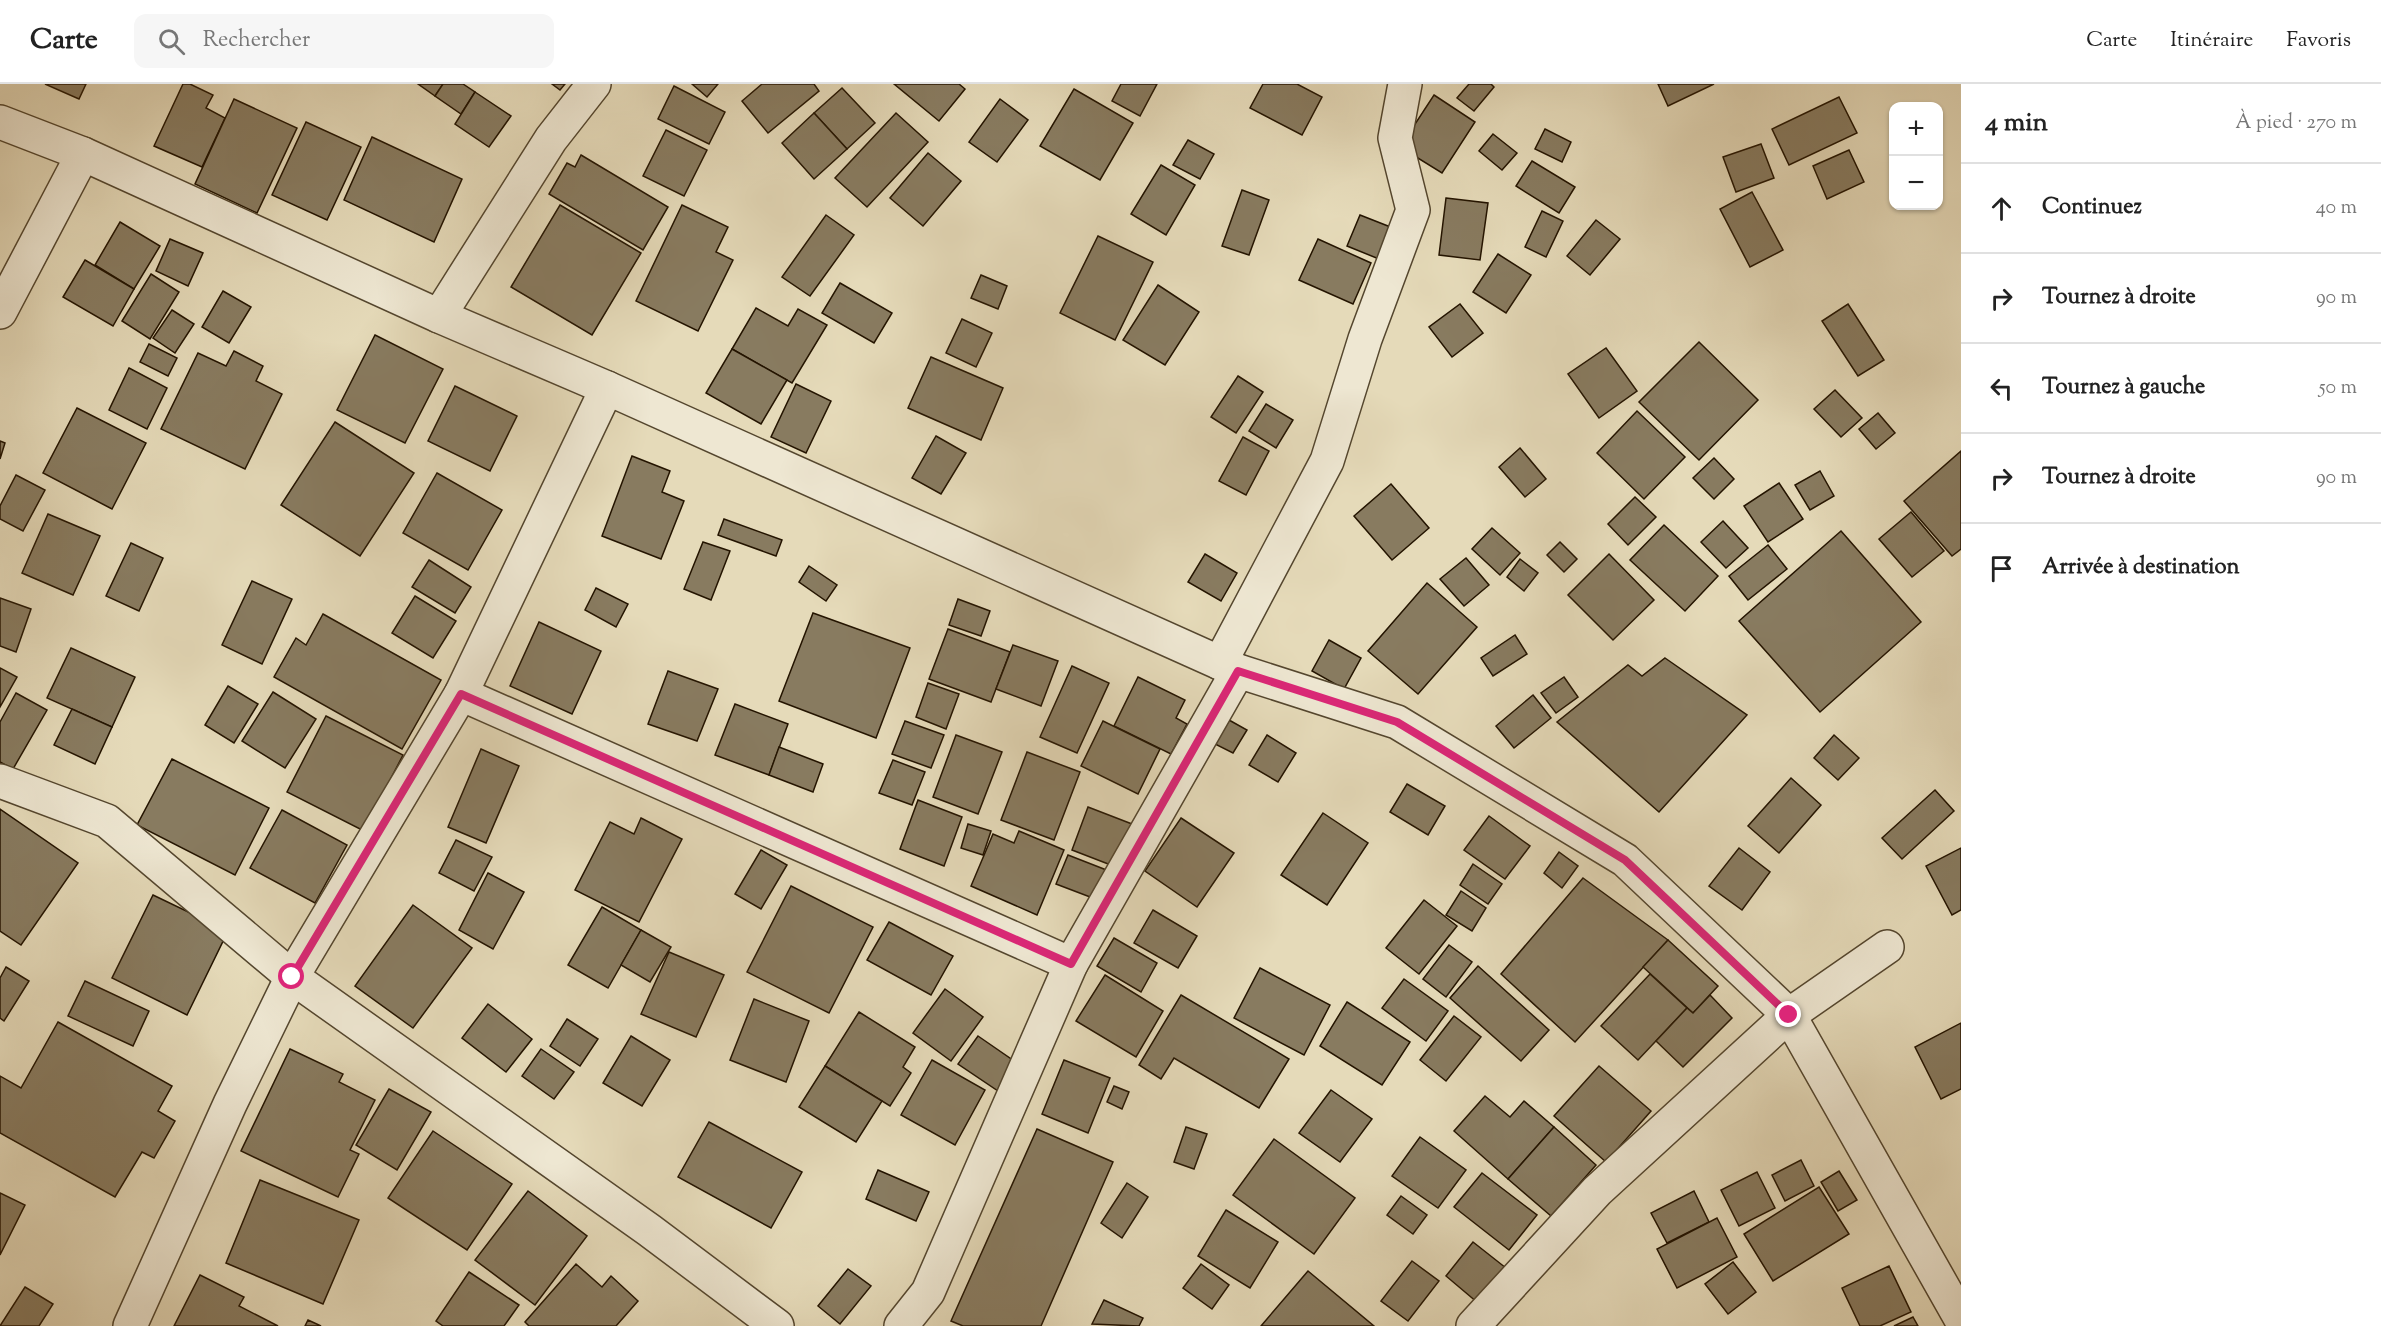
<!DOCTYPE html>
<html lang="fr">
<head>
<meta charset="utf-8">
<style>
	:root { --surface:#fff; --page:#f6f6f6; --text:#222; --muted:#767676; --line:#e0e0e0 }
	body { margin:0; font-family:"Sorts Mill Goudy",serif; background:var(--page); color:var(--text) }
	.controls { position:absolute; right:18px; top:18px; display:grid; overflow:hidden; border-radius:12px; box-shadow:0 2px 4px #0004 }
	.controls button { width:54px; height:54px; display:grid; place-items:center; padding:0; border:0; border-bottom:2px solid var(--line); background:var(--surface); color:var(--text); font:30px sans-serif }
	.stop { position:absolute; width:18px; height:18px; margin:-14px; border:4px solid #db2777; border-radius:50%; background:#fff }
	.stop.end { background:#db2777; border-color:#fff; box-shadow:0 2px 6px #0008 }
	.list { margin:0; padding:0; list-style:none }
	h2 { display:flex; justify-content:space-between; align-items:center; height:78px; margin:0; padding:0 24px; font-size:26px }
	h2 small { font-size:20px; font-weight:400; color:var(--muted) }
	.list li { display:grid; grid-template-columns:39px 1fr auto; gap:18px; align-items:center; box-sizing:border-box; height:90px; padding:0 24px; border-top:2px solid var(--line) }
	.list b { display:block; font-size:22px; white-space:nowrap }
	.list em { font-size:20px; font-style:normal; color:var(--muted) }
	.icon { flex:none; width:33px; height:33px; fill:none; stroke:currentColor; stroke-width:2; stroke-linecap:round; stroke-linejoin:round }
	.map { position:relative; flex:none; width:1961px; height:1242px; overflow:hidden }
	header { display:flex; align-items:center; gap:36px; box-sizing:border-box; height:84px; padding:0 30px; background:var(--surface); border-bottom:2px solid var(--line) }
	header strong { font-size:28px }
	nav { display:flex; gap:33px; margin-inline-start:auto; font-size:21px }
	.search { width:420px; height:54px; background:var(--page); display:flex; align-items:center; gap:15px; box-sizing:border-box; padding:0 21px; border-radius:12px; color:var(--muted); font-size:22px }
	main { display:flex }
	aside { flex:1; background:var(--surface) }
	.map>svg:first-child { display:block }
	.building { fill:#887b60; stroke:#241400; stroke-width:1.5 }
	.lines { fill:none; stroke-linecap:round; stroke-linejoin:round }
	.street-casing { stroke:#54462e; stroke-width:36 }
	.street { stroke:#eee7d2; stroke-width:33 }
	.route { stroke:#db2777; stroke-width:8 }
</style>
</head>
<body>
<header>
<strong>Carte</strong>
<div class="search"><svg class="icon" aria-label="search" viewBox="0 0 24 24"><circle cx="10" cy="10" r="6"/><path d="M15 15l6 6"/></svg>Rechercher</div>
<nav><a>Carte</a><a>Itinéraire</a><a>Favoris</a></nav>
</header>
<main>
<div class="map">
<svg width="1961" height="1242" viewBox="0 0 1961 1242">
	<rect width="100%" height="100%" fill="#e5dab9"/>
	<filter id="stains"><feTurbulence type="fractalNoise" baseFrequency=".00333" numOctaves="4"/><feColorMatrix values="0 0 0 0 .2 0 0 0 0 .09 0 0 0 0 .02 0 0 0 .5 -.17"/></filter>
	<radialGradient id="worn" r=".72"><stop offset=".6" stop-color="#630" stop-opacity="0"/><stop offset="1" stop-color="#630" stop-opacity=".3"/></radialGradient>
	<g class="building">
		<polygon points="45,0 86,0 79,15"/>
		<polygon points="183,0 190,0 213,11 206,24 225,34 202,83 154,62"/>
		<polygon points="418,0 443,0 435,12"/>
		<polygon points="443,0 463,0 475,8 461,30 435,12"/>
		<polygon points="552,0 565,0 560,6"/>
		<polygon points="692,0 718,0 707,13"/>
		<polygon points="762,0 814,0 819,7 768,49 742,17"/>
		<polygon points="894,0 959,0 965,5 939,37"/>
		<polygon points="1121,0 1157,0 1140,32 1112,17"/>
		<polygon points="1263,0 1297,0 1322,13 1302,51 1250,24"/>
		<polygon points="1469,0 1491,0 1494,3 1474,27 1457,14"/>
		<polygon points="1658,0 1714,0 1668,22"/>
		<polygon points="674,2 725,28 709,60 658,35"/>
		<polygon points="842,4 875,39 847,65 814,29"/>
		<polygon points="1074,5 1133,39 1100,96 1040,62"/>
		<polygon points="475,8 511,32 489,63 455,40"/>
		<polygon points="1434,11 1475,38 1442,89 1400,63"/>
		<polygon points="1839,13 1857,49 1789,81 1772,45"/>
		<polygon points="234,15 297,44 257,129 195,100"/>
		<polygon points="1000,15 1028,36 997,78 969,58"/>
		<polygon points="814,29 847,65 814,95 782,59"/>
		<polygon points="896,29 928,58 867,123 835,94"/>
		<polygon points="306,38 361,63 327,136 272,111"/>
		<polygon points="1545,45 1571,58 1562,78 1535,65"/>
		<polygon points="666,46 707,66 684,112 643,92"/>
		<polygon points="1493,50 1517,69 1502,86 1479,67"/>
		<polygon points="372,53 462,95 434,158 344,116"/>
		<polygon points="1188,56 1214,70 1200,95 1173,81"/>
		<polygon points="1761,60 1774,94 1736,108 1723,73"/>
		<polygon points="1849,66 1864,98 1827,115 1813,82"/>
		<polygon points="928,69 961,97 923,142 890,114"/>
		<polygon points="581,71 668,123 643,166 549,110 567,79 575,83"/>
		<polygon points="1532,77 1575,103 1559,129 1516,102"/>
		<polygon points="1161,81 1195,101 1166,151 1131,130"/>
		<polygon points="1242,106 1269,116 1249,171 1222,162"/>
		<polygon points="1752,108 1783,166 1750,183 1720,125"/>
		<polygon points="1446,114 1488,119 1480,176 1439,171"/>
		<polygon points="560,121 641,169 592,251 511,203"/>
		<polygon points="682,121 728,143 716,168 733,176 698,247 636,217"/>
		<polygon points="1542,127 1563,137 1546,173 1525,163"/>
		<polygon points="826,131 854,151 810,212 782,193"/>
		<polygon points="1360,131 1393,144 1379,175 1347,162"/>
		<polygon points="1596,136 1620,155 1590,191 1567,172"/>
		<polygon points="120,138 160,162 134,205 95,181"/>
		<polygon points="1098,152 1153,178 1115,256 1060,229"/>
		<polygon points="170,155 203,169 188,202 156,187"/>
		<polygon points="1318,155 1371,179 1353,220 1299,196"/>
		<polygon points="1498,170 1531,191 1506,229 1473,208"/>
		<polygon points="85,176 134,205 113,242 63,213"/>
		<polygon points="151,190 179,208 150,255 122,237"/>
		<polygon points="981,191 1007,202 998,225 971,214"/>
		<polygon points="840,199 892,229 874,259 822,229"/>
		<polygon points="1158,201 1199,228 1165,281 1123,256"/>
		<polygon points="223,207 251,223 229,259 202,243"/>
		<polygon points="1460,220 1483,249 1452,273 1429,243"/>
		<polygon points="1848,220 1884,276 1858,292 1822,237"/>
		<polygon points="756,224 788,242 798,225 827,241 792,299 732,265"/>
		<polygon points="172,226 194,240 175,269 153,254"/>
		<polygon points="962,235 992,249 976,283 946,269"/>
		<polygon points="375,251 443,285 405,359 337,326"/>
		<polygon points="1699,258 1758,316 1699,376 1639,318"/>
		<polygon points="149,260 177,274 168,292 140,278"/>
		<polygon points="1606,264 1637,307 1599,334 1568,290"/>
		<polygon points="732,265 787,296 761,340 706,309"/>
		<polygon points="234,267 263,282 256,297 282,310 245,385 161,345 198,269 226,282"/>
		<polygon points="931,273 1003,304 981,356 908,324"/>
		<polygon points="129,284 167,304 147,345 109,326"/>
		<polygon points="1238,292 1263,308 1236,349 1211,333"/>
		<polygon points="796,300 831,317 806,369 771,353"/>
		<polygon points="455,302 517,332 490,387 428,357"/>
		<polygon points="1835,306 1862,334 1841,353 1814,325"/>
		<polygon points="1266,320 1293,336 1276,364 1249,347"/>
		<polygon points="77,324 146,359 112,425 43,389"/>
		<polygon points="1637,327 1685,373 1644,415 1597,369"/>
		<polygon points="1878,329 1895,349 1876,365 1859,345"/>
		<polygon points="335,338 414,389 360,472 281,421"/>
		<polygon points="936,352 966,369 941,410 912,394"/>
		<polygon points="1243,353 1269,367 1246,411 1219,397"/>
		<polygon points="0,357 5,359 0,375"/>
		<polygon points="1520,364 1546,395 1525,413 1499,383"/>
		<polygon points="1961,367 1961,465 1952,472 1904,417"/>
		<polygon points="632,372 670,387 662,408 684,417 661,475 602,452"/>
		<polygon points="1714,374 1734,395 1714,415 1693,394"/>
		<polygon points="1820,387 1834,412 1810,426 1795,401"/>
		<polygon points="437,389 502,426 468,486 403,449"/>
		<polygon points="16,391 45,406 23,447 0,435 0,422"/>
		<polygon points="1779,399 1803,435 1768,458 1744,422"/>
		<polygon points="1391,400 1429,444 1392,476 1354,432"/>
		<polygon points="1635,413 1656,433 1628,461 1608,440"/>
		<polygon points="1911,428 1944,467 1912,493 1879,455"/>
		<polygon points="48,430 100,452 73,511 22,489"/>
		<polygon points="724,435 782,456 776,472 718,451"/>
		<polygon points="1723,437 1748,464 1726,484 1701,458"/>
		<polygon points="1664,441 1718,492 1685,527 1630,476"/>
		<polygon points="1492,444 1520,469 1500,491 1472,465"/>
		<polygon points="1841,447 1921,538 1820,628 1739,537"/>
		<polygon points="703,458 730,467 711,516 684,505"/>
		<polygon points="1560,458 1577,475 1564,488 1547,471"/>
		<polygon points="131,459 163,474 139,527 106,512"/>
		<polygon points="1768,461 1787,485 1748,516 1729,492"/>
		<polygon points="1205,470 1237,489 1221,517 1188,498"/>
		<polygon points="1609,470 1654,516 1613,556 1568,511"/>
		<polygon points="1466,474 1489,501 1464,522 1440,495"/>
		<polygon points="1520,475 1538,489 1524,507 1507,493"/>
		<polygon points="429,476 471,503 455,529 412,503"/>
		<polygon points="809,482 837,501 826,517 799,498"/>
		<polygon points="252,497 292,515 262,580 222,561"/>
		<polygon points="1427,499 1477,543 1418,610 1368,567"/>
		<polygon points="596,504 628,520 616,543 585,526"/>
		<polygon points="415,512 456,537 433,574 392,549"/>
		<polygon points="0,514 31,525 16,568 0,562"/>
		<polygon points="958,515 990,527 981,552 949,541"/>
		<polygon points="813,529 910,564 876,654 779,617"/>
		<polygon points="323,530 441,596 402,665 274,593 296,554 306,561"/>
		<polygon points="539,538 601,567 572,630 510,602"/>
		<polygon points="948,545 1010,568 991,618 929,595"/>
		<polygon points="1515,551 1527,570 1493,592 1481,574"/>
		<polygon points="1329,556 1361,574 1344,605 1312,587"/>
		<polygon points="1013,561 1058,577 1041,622 996,605"/>
		<polygon points="71,564 135,593 112,643 47,614"/>
		<polygon points="1665,574 1747,631 1659,728 1557,638 1628,581 1642,592"/>
		<polygon points="1072,582 1109,599 1077,669 1040,653"/>
		<polygon points="0,584 17,593 0,623"/>
		<polygon points="668,587 718,605 697,657 648,640"/>
		<polygon points="1138,593 1185,616 1176,634 1187,640 1171,670 1114,642"/>
		<polygon points="1564,593 1578,613 1556,629 1541,609"/>
		<polygon points="928,599 959,610 946,645 916,633"/>
		<polygon points="228,602 258,620 234,659 205,641"/>
		<polygon points="273,608 316,635 285,684 242,657"/>
		<polygon points="16,609 47,626 13,685 0,678 0,638"/>
		<polygon points="1533,611 1551,634 1514,664 1496,642"/>
		<polygon points="735,620 788,640 769,691 715,671"/>
		<polygon points="72,625 112,643 95,680 54,661"/>
		<polygon points="326,632 403,671 364,747 287,708"/>
		<polygon points="1229,636 1247,646 1233,669 1215,660"/>
		<polygon points="905,637 944,651 931,684 892,670"/>
		<polygon points="1103,637 1160,665 1138,710 1081,682"/>
		<polygon points="956,651 1002,668 978,730 933,713"/>
		<polygon points="1267,651 1296,669 1278,698 1249,681"/>
		<polygon points="1834,651 1859,674 1838,696 1814,674"/>
		<polygon points="779,663 823,680 813,708 769,691"/>
		<polygon points="481,665 519,682 486,759 448,743"/>
		<polygon points="1027,668 1080,688 1054,756 1001,736"/>
		<polygon points="172,675 269,724 235,791 137,741"/>
		<polygon points="893,676 925,688 912,721 879,709"/>
		<polygon points="1791,694 1821,721 1779,769 1748,742"/>
		<polygon points="1407,700 1445,722 1428,751 1390,728"/>
		<polygon points="1935,706 1954,727 1902,775 1882,754"/>
		<polygon points="918,716 962,733 944,782 900,765"/>
		<polygon points="1088,723 1132,740 1116,783 1072,766"/>
		<polygon points="0,725 78,779 21,861 0,847"/>
		<polygon points="282,726 347,761 315,819 250,784"/>
		<polygon points="1323,729 1368,759 1327,821 1281,791"/>
		<polygon points="1489,732 1530,762 1505,795 1464,766"/>
		<polygon points="641,734 682,755 639,838 575,806 610,738 634,750"/>
		<polygon points="1181,734 1234,769 1197,823 1145,787"/>
		<polygon points="968,740 991,747 983,771 961,764"/>
		<polygon points="1019,747 1064,766 1037,831 971,802 993,750 1014,759"/>
		<polygon points="456,756 492,773 474,807 439,789"/>
		<polygon points="1739,764 1770,788 1742,826 1709,802"/>
		<polygon points="1961,764 1961,826 1952,831 1926,782"/>
		<polygon points="761,766 787,781 761,825 735,810"/>
		<polygon points="1559,768 1578,782 1562,804 1544,789"/>
		<polygon points="1068,771 1109,787 1098,816 1056,800"/>
		<polygon points="1473,780 1502,800 1488,820 1460,801"/>
		<polygon points="488,789 524,808 493,865 459,846"/>
		<polygon points="1583,794 1668,856 1575,958 1501,890"/>
		<polygon points="791,802 873,843 829,929 747,888"/>
		<polygon points="1461,807 1486,824 1472,847 1446,831"/>
		<polygon points="153,811 228,847 187,931 112,894"/>
		<polygon points="1424,816 1457,842 1419,890 1386,864"/>
		<polygon points="413,821 472,864 413,944 355,902"/>
		<polygon points="602,823 641,846 608,904 568,881"/>
		<polygon points="1153,826 1197,852 1178,884 1134,859"/>
		<polygon points="889,838 953,872 931,911 867,876"/>
		<polygon points="641,846 671,863 650,898 621,881"/>
		<polygon points="1114,854 1157,879 1141,908 1097,882"/>
		<polygon points="1668,856 1718,902 1693,929 1643,883"/>
		<polygon points="1449,861 1472,878 1446,913 1423,895"/>
		<polygon points="669,868 724,891 696,953 641,930"/>
		<polygon points="1478,882 1549,946 1521,977 1450,914"/>
		<polygon points="6,883 29,897 4,937 0,934 0,894"/>
		<polygon points="1260,884 1330,921 1304,971 1234,934"/>
		<polygon points="1650,890 1687,924 1638,976 1601,942"/>
		<polygon points="1105,891 1163,927 1136,973 1076,937"/>
		<polygon points="1404,895 1448,927 1426,957 1382,924"/>
		<polygon points="85,897 149,927 133,962 68,932"/>
		<polygon points="945,905 983,933 951,977 913,949"/>
		<polygon points="1181,911 1289,975 1259,1024 1174,974 1161,995 1139,981"/>
		<polygon points="1710,911 1732,934 1683,983 1656,957 1687,924 1693,929"/>
		<polygon points="754,915 809,937 786,998 730,976"/>
		<polygon points="1347,918 1410,958 1382,1001 1320,962"/>
		<polygon points="488,920 532,955 506,988 462,954"/>
		<polygon points="859,928 915,963 903,983 911,989 890,1022 825,982"/>
		<polygon points="1454,932 1481,953 1446,997 1420,976"/>
		<polygon points="567,935 598,955 580,982 550,962"/>
		<polygon points="58,938 172,1002 158,1027 175,1037 154,1074 142,1068 115,1113 0,1049 0,992 21,1004"/>
		<polygon points="1961,939 1961,1005 1941,1015 1915,963"/>
		<polygon points="631,952 670,976 642,1022 603,999"/>
		<polygon points="978,952 1023,983 1004,1011 958,980"/>
		<polygon points="290,965 343,990 339,998 375,1016 350,1066 359,1070 338,1113 241,1067"/>
		<polygon points="541,965 574,988 554,1015 522,992"/>
		<polygon points="932,976 985,1006 955,1061 901,1031"/>
		<polygon points="1064,976 1110,994 1088,1049 1042,1030"/>
		<polygon points="825,982 882,1017 856,1058 799,1023"/>
		<polygon points="1599,982 1651,1027 1606,1078 1554,1032"/>
		<polygon points="1114,1002 1129,1008 1122,1025 1107,1018"/>
		<polygon points="389,1005 431,1028 397,1086 356,1061"/>
		<polygon points="1331,1006 1372,1035 1340,1078 1299,1049"/>
		<polygon points="1485,1012 1510,1033 1524,1017 1554,1043 1508,1095 1454,1047"/>
		<polygon points="709,1038 802,1088 771,1144 678,1093"/>
		<polygon points="1186,1043 1207,1050 1194,1085 1174,1078"/>
		<polygon points="1554,1043 1596,1081 1551,1132 1508,1095"/>
		<polygon points="1037,1045 1113,1078 1041,1242 963,1242 951,1237"/>
		<polygon points="433,1047 512,1100 467,1166 388,1114"/>
		<polygon points="1420,1053 1466,1086 1438,1124 1392,1092"/>
		<polygon points="1274,1055 1355,1114 1314,1170 1233,1111"/>
		<polygon points="1801,1076 1814,1102 1785,1117 1772,1091"/>
		<polygon points="878,1086 929,1108 916,1137 866,1115"/>
		<polygon points="1839,1087 1857,1116 1838,1127 1821,1098"/>
		<polygon points="1757,1088 1775,1124 1739,1142 1721,1106"/>
		<polygon points="1482,1089 1537,1131 1509,1166 1454,1123"/>
		<polygon points="260,1096 359,1136 323,1220 226,1179"/>
		<polygon points="1127,1099 1148,1113 1122,1154 1101,1139"/>
		<polygon points="1819,1103 1849,1150 1773,1197 1744,1150"/>
		<polygon points="528,1107 587,1152 535,1221 475,1176"/>
		<polygon points="1694,1107 1709,1138 1667,1159 1651,1129"/>
		<polygon points="0,1109 25,1121 0,1171"/>
		<polygon points="1401,1112 1427,1131 1413,1150 1387,1131"/>
		<polygon points="1226,1126 1278,1158 1250,1204 1198,1172"/>
		<polygon points="1717,1134 1737,1173 1677,1204 1657,1165"/>
		<polygon points="1473,1158 1506,1184 1478,1219 1446,1192"/>
		<polygon points="1412,1177 1439,1197 1408,1237 1381,1217"/>
		<polygon points="1733,1178 1756,1208 1728,1230 1705,1200"/>
		<polygon points="576,1180 602,1203 611,1192 638,1217 616,1242 529,1242 525,1238"/>
		<polygon points="1201,1180 1229,1201 1212,1225 1183,1204"/>
		<polygon points="1889,1182 1911,1228 1880,1242 1860,1242 1842,1204"/>
		<polygon points="848,1185 871,1202 840,1240 818,1222"/>
		<polygon points="1308,1187 1374,1242 1261,1242"/>
		<polygon points="469,1188 519,1221 504,1242 443,1242 436,1237"/>
		<polygon points="200,1191 244,1213 239,1222 278,1242 174,1242"/>
		<polygon points="25,1203 53,1220 39,1242 0,1242"/>
		<polygon points="1104,1216 1143,1234 1139,1242 1092,1240"/>
		<polygon points="1913,1233 1918,1242 1894,1242"/>
		<polygon points="308,1236 321,1242 305,1242"/>
	</g>
	<g class="lines">
		<defs>
			<g id="street">
				<polyline points="0,38 83,70 439,232 607,304 1238,587 1397,638 1625,776 1789,931 1961,1235"/>
				<polyline points="0,228 83,70"/>
				<polyline points="439,232 551,55 594,0"/>
				<polyline points="1220,579 1327,377 1365,255 1413,126 1395,54 1405,0"/>
				<polyline points="461,610 1071,880"/>
				<polyline points="0,697 107,737 292,893 649,1146 777,1242"/>
				<polyline points="130,1242 230,1020 292,893 461,610 607,304"/>
				<polyline points="901,1242 928,1208 1071,880 1238,587"/>
				<polyline points="1473,1242 1597,1107 1789,931 1887,863"/>
			</g>
		</defs>
		<use href="#street" class="street-casing"/>
		<use href="#street" class="street"/>
	</g>
	<g class="lines">
		<polyline class="route" points="292,893 461,610 1071,880 1238,587 1397,638 1625,776 1789,931"/>
	</g>
	<rect width="100%" height="100%" filter="url(#stains)"/>
	<rect width="100%" height="100%" fill="url(#worn)"/>
</svg>
<div class="controls">
<button>+</button>
<button>−</button>
</div>
<div class="stop" style="left:292px;top:893px"></div>
<div class="stop end" style="left:1789px;top:931px"></div>
</div>
<aside>
<h2>4 min<small>À pied · 270 m</small></h2>
<ul class="list">
<li><svg class="icon" aria-label="ahead" viewBox="0 0 24 24"><path d="M12 20V5M6 11l6-6 6 6"/></svg><div><b>Continuez</b></div><em>40 m</em></li>
<li><svg class="icon" aria-label="right" viewBox="0 0 24 24"><path d="M7 20v-9h11M14 6l5 5-5 5"/></svg><div><b>Tournez à droite</b></div><em>90 m</em></li>
<li><svg class="icon" aria-label="left" viewBox="0 0 24 24"><path d="M17 20v-9H6M10 6l-5 5 5 5"/></svg><div><b>Tournez à gauche</b></div><em>50 m</em></li>
<li><svg class="icon" aria-label="right" viewBox="0 0 24 24"><path d="M7 20v-9h11M14 6l5 5-5 5"/></svg><div><b>Tournez à droite</b></div><em>90 m</em></li>
<li><svg class="icon" aria-label="arrive" viewBox="0 0 24 24"><path d="M6 21V4h12l-3 4 3 4H6"/></svg><div><b>Arrivée à destination</b></div></li>
</ul>
</aside>
</main>
</body>
</html>
